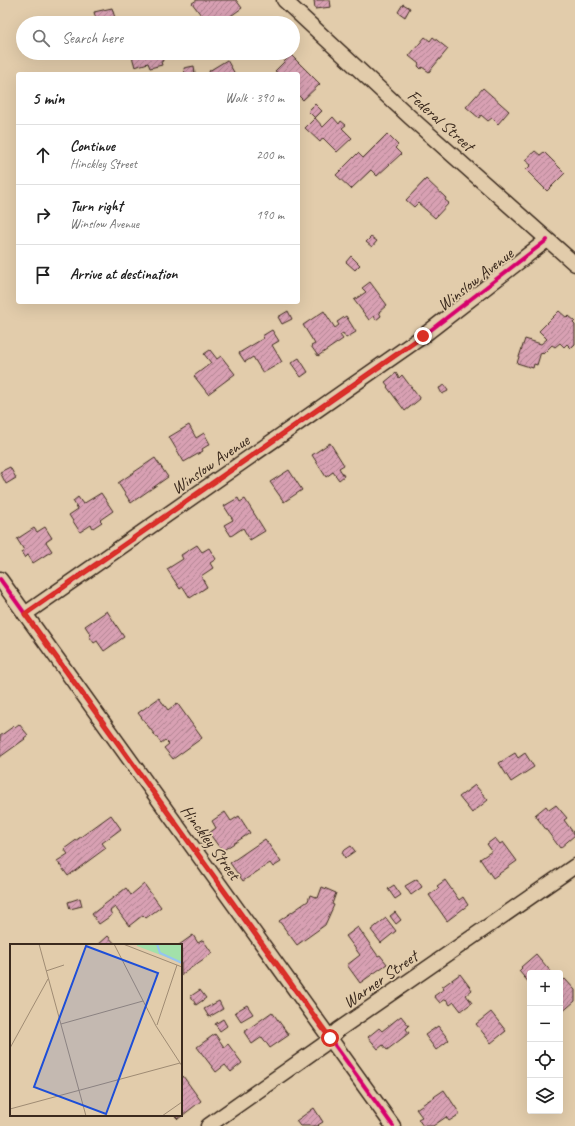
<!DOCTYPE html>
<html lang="en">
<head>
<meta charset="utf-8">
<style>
	:root { --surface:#fff; --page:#f6f6f6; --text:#222; --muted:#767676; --line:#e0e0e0 }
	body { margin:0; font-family:Caveat,sans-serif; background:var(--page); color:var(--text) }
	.controls { position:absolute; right:12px; bottom:12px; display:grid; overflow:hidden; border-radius:4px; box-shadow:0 4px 16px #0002 }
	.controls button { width:36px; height:36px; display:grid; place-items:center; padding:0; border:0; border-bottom:1px solid var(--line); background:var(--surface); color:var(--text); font:20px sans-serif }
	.stop { position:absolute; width:12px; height:12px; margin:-9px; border:3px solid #d93025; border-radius:50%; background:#fff }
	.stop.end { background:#d93025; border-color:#fff; box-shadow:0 1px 4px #0008 }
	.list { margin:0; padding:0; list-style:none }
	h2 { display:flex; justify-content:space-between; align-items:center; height:52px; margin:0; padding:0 16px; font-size:17px }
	h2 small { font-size:13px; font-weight:400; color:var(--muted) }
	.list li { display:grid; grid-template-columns:26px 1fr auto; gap:12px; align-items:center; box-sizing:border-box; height:60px; padding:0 16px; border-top:1px solid var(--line) }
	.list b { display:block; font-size:15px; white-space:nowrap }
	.list p { margin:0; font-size:13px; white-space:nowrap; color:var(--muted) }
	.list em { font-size:13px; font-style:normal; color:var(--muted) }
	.icon { flex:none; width:22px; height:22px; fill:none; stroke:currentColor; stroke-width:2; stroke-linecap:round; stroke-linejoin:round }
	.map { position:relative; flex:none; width:575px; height:1126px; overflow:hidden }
	.search { position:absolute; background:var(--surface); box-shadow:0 4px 16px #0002; left:16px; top:16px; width:284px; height:44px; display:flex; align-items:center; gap:10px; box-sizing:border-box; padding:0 14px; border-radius:22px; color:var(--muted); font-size:15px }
	.panel { position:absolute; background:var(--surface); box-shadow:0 4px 16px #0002; left:16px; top:72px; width:284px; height:232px; border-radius:4px }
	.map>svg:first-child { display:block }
	.building { fill:url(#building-hatch); stroke:#3b2a1e }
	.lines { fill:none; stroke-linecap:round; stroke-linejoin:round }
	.street-casing { stroke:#3b2a1e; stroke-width:17 }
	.street { stroke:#e2ccab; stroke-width:14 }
	.cycleway-casing { stroke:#e2ccab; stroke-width:6 }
	.cycleway { stroke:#d6006c; stroke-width:4 }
	.route { stroke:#d93025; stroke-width:5 }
	.labels { text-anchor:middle; stroke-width:3.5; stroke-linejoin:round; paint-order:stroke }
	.street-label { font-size:17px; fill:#3b2a1e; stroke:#e2ccab }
	.inset-river { fill:none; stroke:#95c3f0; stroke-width:2 }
	.inset-road { fill:none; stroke:#9f8b73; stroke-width:1 }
	.view { fill:#1d4ed8; fill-opacity:0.15; stroke:#1d4ed8; stroke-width:2 }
	.inset-edge { fill:none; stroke:#3b2a1e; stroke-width:2 }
</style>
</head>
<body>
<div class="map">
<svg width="575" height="1126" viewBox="0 0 575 1126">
	<defs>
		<pattern id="building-hatch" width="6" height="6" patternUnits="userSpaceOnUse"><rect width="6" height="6" fill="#d8a0b3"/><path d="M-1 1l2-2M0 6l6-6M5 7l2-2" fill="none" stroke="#b08391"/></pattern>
	</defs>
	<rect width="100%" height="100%" fill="#e2ccab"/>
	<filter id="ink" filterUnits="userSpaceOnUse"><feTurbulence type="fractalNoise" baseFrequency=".025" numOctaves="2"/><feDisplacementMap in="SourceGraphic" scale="8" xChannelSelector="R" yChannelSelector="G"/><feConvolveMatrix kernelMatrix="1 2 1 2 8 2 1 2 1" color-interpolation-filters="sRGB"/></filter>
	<g filter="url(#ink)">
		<g class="building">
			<polygon points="197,0 236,0 242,8 221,23 207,23 192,3"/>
			<polygon points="314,0 330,0 331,7 315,9"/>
			<polygon points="403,4 410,8 405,17 398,12"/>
			<polygon points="112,8 115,18 97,23 94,12"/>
			<polygon points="425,37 430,41 433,37 448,49 429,72 422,67 421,69 418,66 419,64 409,56"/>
			<polygon points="131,53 161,53 163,61 161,62 162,65 150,68 148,63 135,67"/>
			<polygon points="291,55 320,84 303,100 298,95 298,74 279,74 275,71"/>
			<polygon points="227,60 235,74 210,74 209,71"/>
			<polygon points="194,66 195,74 185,74 184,68"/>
			<polygon points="483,88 509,111 498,124 492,118 488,121 481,115 479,118 466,107"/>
			<polygon points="315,104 322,111 315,118 308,111"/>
			<polygon points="333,117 339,124 341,121 346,125 342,128 352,138 337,152 323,138 320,142 305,128 315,118 323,127"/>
			<polygon points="387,134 398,145 395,148 401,154 377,176 371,170 351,189 336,175 358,153 363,158"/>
			<polygon points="535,151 540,155 544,152 565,173 547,191 526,170 531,165 525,160"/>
			<polygon points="426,179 446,198 445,200 449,203 435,218 418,203 414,207 406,200"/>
			<polygon points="371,237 377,241 372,247 366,242"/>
			<polygon points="351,256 360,265 355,270 346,262"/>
			<polygon points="370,282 387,305 379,312 381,316 376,320 374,316 369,320 354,300 366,292 362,288"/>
			<polygon points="288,311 292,319 282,324 278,317"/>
			<polygon points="324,311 335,328 339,325 337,322 346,316 356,332 346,338 343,333 340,335 343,339 318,356 311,346 315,344 303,325"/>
			<polygon points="559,311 567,318 569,316 575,321 573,323 575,325 575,344 571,348 567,344 564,347 560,343 555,347 552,345 543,354 541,352 537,365 534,364 533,368 517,363 525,339 541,344 547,339 539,331"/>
			<polygon points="272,330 279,341 272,345 282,362 263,373 253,357 245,362 239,353 264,338 262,336"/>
			<polygon points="210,350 217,359 221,356 235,374 208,394 194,376 211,363 204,354"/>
			<polygon points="299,358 308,372 301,377 291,363"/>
			<polygon points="396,373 399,378 402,375 420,399 405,411 387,387 388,386 385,382"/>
			<polygon points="445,385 448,391 442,394 439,388"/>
			<polygon points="189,425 196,438 204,433 210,444 202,449 203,451 184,462 169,437"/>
			<polygon points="330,443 344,465 339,468 344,476 339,480 333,472 326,477 312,455"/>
			<polygon points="155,458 168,477 131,503 118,483"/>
			<polygon points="10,467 16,478 6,484 0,472"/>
			<polygon points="289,470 302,490 284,502 270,482"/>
			<polygon points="101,493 113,511 100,520 102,522 93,528 91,525 80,532 69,515 78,509 73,501 78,497 83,504"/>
			<polygon points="238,498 240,502 245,499 265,531 250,540 243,528 231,536 224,525 233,520 224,506"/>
			<polygon points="45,527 52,538 46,542 52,551 33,563 28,555 25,558 21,552 24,550 17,539 34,528 37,532"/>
			<polygon points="197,545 202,552 209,548 216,559 210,563 213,568 201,576 207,587 190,598 183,587 180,589 167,569 183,559 181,555"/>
			<polygon points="107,611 124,637 104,651 97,641 94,643 89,636 91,635 85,626"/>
			<polygon points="159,698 168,710 177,703 202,738 173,759 164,748 169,744 165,740 161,743 138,713"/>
			<polygon points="19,724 28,735 24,738 25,739 0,757 0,736 14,726 15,727"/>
			<polygon points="515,753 518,758 525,753 534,767 511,782 499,763"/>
			<polygon points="475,785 488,800 472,813 459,797"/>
			<polygon points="556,805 567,818 564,820 575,835 560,848 535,815 546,806 549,810"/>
			<polygon points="225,812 231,821 239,816 250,833 222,851 209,833 216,828 212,821"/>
			<polygon points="111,815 121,829 102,843 106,848 68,876 57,861 68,854 64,849"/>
			<polygon points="495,838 500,844 503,842 517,861 493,878 480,859 492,851 487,844"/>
			<polygon points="265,839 281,862 273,867 270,863 243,881 230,863"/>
			<polygon points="351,846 355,851 345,858 342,852"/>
			<polygon points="417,879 422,887 411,895 405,886"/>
			<polygon points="445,880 459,900 463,897 468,905 447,921 429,895 439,888 437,886"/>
			<polygon points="144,884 161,907 146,918 143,915 129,926 115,907 110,911 112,915 99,924 92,914 126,888 131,895"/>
			<polygon points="394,885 401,895 395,899 388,889"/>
			<polygon points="322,887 336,893 332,904 334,905 325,925 297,945 279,921 308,901 310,895 318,898"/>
			<polygon points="80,898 82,906 70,909 68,902"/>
			<polygon points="395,912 401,920 396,924 390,916"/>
			<polygon points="386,918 396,931 381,943 371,930"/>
			<polygon points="358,927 378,956 380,955 387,964 360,983 347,965 360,955 346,936"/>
			<polygon points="193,935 198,943 203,940 212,953 181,975 181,945 179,945"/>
			<polygon points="108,936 116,945 98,945"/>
			<polygon points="536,954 552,973 530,973 530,984 519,971 522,968 521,967"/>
			<polygon points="460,974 472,990 466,995 472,1003 461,1011 454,1002 450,1005 446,999 440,1003 434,996 444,989 442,987"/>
			<polygon points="565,979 575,990 575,1001 560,1014 560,983"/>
			<polygon points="200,990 206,998 196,1005 191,996"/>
			<polygon points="219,1001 223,1009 209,1017 204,1009"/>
			<polygon points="247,1005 253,1014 241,1021 235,1012"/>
			<polygon points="272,1012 289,1035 270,1048 262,1037 252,1044 244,1032"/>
			<polygon points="491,1012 506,1031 491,1043 476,1024"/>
			<polygon points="401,1016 409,1026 406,1029 409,1033 387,1050 383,1045 378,1049 368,1037 379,1028 382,1031"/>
			<polygon points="223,1019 227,1026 220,1031 215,1024"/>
			<polygon points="438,1026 449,1040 436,1050 425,1035"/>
			<polygon points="215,1034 224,1047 228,1044 242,1063 231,1072 225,1065 216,1072 197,1047"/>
			<polygon points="183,1076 201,1101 178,1119 174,1115 181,1115 181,1078"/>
			<polygon points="444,1090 460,1114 449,1121 446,1117 433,1126 423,1126 418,1119 422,1117 416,1109"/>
			<polygon points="314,1108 323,1122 318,1125 319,1126 300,1126 296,1121"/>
		</g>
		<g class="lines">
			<defs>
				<g id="street">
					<polyline points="284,0 411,118 575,264"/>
					<polyline points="0,579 393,1126"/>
					<polyline points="25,614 423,336 547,240"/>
					<polyline points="208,1126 323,1045 338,1030 575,866"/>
				</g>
			</defs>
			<use href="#street" class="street-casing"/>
			<use href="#street" class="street"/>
			<defs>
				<g id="cycleway">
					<polyline points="0,579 393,1126"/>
					<polyline points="25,614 423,336 547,240"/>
				</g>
			</defs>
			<use href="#cycleway" class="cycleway-casing"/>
			<use href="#cycleway" class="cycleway"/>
		</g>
	</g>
	<g class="lines" filter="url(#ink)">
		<polyline class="route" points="330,1038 25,614 423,336"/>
	</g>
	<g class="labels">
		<g class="street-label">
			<text transform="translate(441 120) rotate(42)" y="6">Federal Street</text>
			<text transform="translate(475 279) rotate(-38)" y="6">Winslow Avenue</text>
			<text transform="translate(210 464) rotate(-35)" y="6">Winslow Avenue</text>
			<text transform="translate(211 842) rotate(54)" y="6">Hinckley Street</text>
			<text transform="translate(380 979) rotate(-35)" y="6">Warner Street</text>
		</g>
	</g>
	<g transform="translate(10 944)">
		<rect width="172" height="172" fill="#e2ccab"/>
		<path d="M 127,0 L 172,0 L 172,19 L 127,2 Z" fill="#a2e1aa"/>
		<path class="inset-river" d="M 147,0 L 150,9 L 172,19"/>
		<path class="inset-road" d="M 29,0 L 76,172M 104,0 L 146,82 L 172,122M 113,0 L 172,23M 36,27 L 54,21M 51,80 L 133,57M 147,81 L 167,21M 0,104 L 38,35M 0,165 L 170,119M 152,172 L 172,158"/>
		<path class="view" d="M 76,2 L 148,29 L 96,170 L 24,143 Z"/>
		<rect width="172" height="172" class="inset-edge"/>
	</g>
</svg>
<div class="controls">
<button>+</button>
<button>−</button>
<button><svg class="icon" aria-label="locate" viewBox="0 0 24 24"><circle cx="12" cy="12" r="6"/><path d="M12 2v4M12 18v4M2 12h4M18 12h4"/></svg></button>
<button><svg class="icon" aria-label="layers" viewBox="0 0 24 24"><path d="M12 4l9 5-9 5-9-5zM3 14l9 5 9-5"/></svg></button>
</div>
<div class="stop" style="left:330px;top:1038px"></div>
<div class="stop end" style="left:423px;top:336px"></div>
<div class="search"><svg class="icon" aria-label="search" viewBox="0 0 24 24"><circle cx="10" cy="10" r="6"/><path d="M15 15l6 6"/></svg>Search here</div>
<section class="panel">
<h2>5 min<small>Walk · 390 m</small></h2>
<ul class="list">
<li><svg class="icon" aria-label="ahead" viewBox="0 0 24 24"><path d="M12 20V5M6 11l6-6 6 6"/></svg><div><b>Continue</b><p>Hinckley Street</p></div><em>200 m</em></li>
<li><svg class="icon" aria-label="right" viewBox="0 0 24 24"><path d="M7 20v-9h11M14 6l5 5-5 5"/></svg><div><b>Turn right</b><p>Winslow Avenue</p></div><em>190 m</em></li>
<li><svg class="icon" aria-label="arrive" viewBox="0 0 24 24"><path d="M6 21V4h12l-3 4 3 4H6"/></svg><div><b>Arrive at destination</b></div></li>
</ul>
</section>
</div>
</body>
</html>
